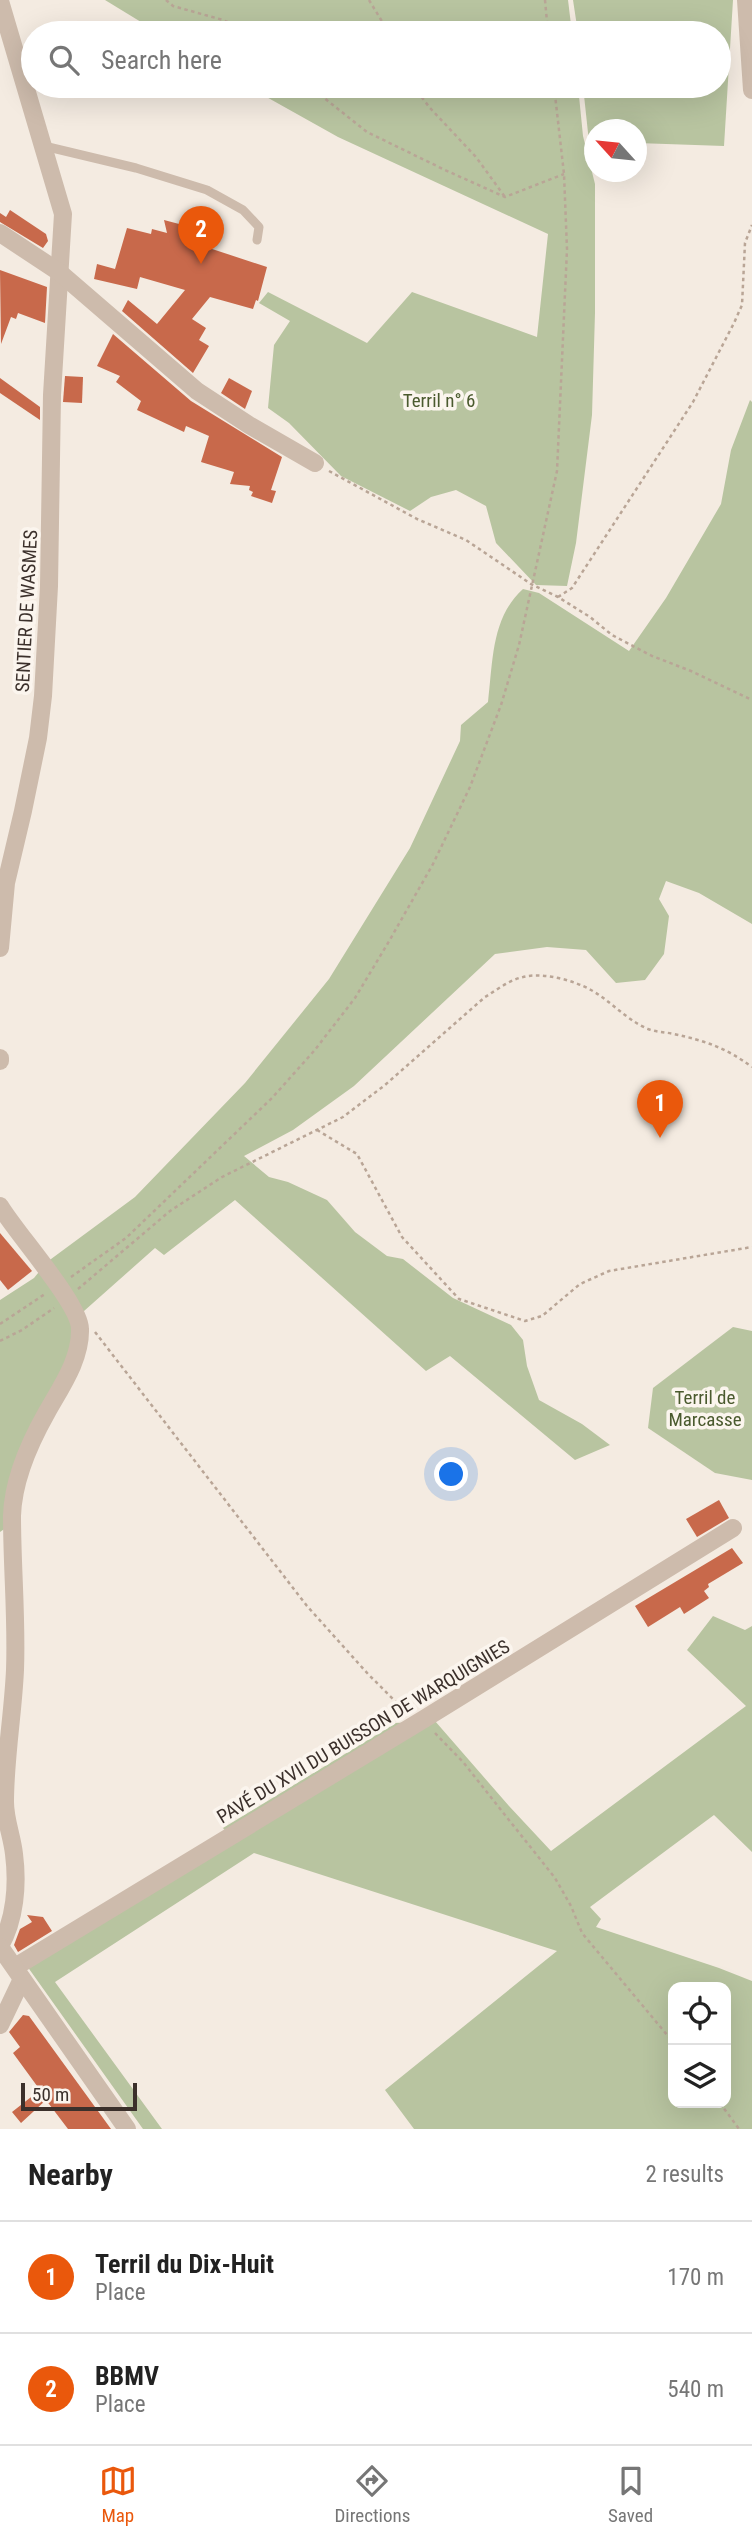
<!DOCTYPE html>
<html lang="en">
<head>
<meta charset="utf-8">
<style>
	:root { --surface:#fff; --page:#f6f6f6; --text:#222; --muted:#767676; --line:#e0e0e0; --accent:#ea580c }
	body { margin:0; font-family:"Roboto Condensed",sans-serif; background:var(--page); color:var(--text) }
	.controls { position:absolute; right:21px; bottom:21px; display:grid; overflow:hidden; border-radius:14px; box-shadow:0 7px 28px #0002 }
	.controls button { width:63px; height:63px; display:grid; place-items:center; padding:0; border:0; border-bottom:2px solid var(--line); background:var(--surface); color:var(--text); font:35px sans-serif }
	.compass { position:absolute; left:584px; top:119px; width:63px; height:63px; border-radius:50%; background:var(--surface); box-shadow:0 7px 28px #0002; rotate:297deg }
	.scale { position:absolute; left:21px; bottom:18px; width:116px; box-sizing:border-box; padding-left:7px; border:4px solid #3b302b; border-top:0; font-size:19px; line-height:24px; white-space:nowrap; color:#3b302b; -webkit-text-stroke:5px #fbf5ee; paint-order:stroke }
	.you { position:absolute; left:452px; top:1475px; width:24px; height:24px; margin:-18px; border:5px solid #fff; border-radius:50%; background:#1a73e8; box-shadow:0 0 0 10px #1a73e833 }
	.badge { display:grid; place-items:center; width:46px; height:46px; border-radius:50%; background:var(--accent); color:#fff; font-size:23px; font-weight:700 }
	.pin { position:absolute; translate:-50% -58px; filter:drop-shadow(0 2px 4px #0008) }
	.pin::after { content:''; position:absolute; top:37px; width:24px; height:21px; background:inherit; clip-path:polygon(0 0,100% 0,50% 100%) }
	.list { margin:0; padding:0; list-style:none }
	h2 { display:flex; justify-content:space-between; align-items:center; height:91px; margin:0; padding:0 28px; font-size:30px }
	h2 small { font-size:23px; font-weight:400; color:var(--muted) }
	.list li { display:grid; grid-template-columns:46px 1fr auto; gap:21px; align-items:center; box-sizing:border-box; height:112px; padding:0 28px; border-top:2px solid var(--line) }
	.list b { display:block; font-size:26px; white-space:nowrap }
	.list p { margin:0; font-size:23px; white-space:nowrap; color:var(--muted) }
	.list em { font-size:23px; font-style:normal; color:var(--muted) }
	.icon { flex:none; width:38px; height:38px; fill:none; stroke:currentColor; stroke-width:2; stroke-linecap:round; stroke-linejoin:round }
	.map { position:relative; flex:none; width:752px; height:2129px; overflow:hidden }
	.search { position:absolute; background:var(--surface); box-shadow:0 7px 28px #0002; left:21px; right:21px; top:21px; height:77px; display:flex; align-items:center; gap:18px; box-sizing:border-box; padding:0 24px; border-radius:38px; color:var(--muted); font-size:26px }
	.sheet { height:315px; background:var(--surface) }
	nav { display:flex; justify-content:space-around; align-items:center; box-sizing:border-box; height:98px; border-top:2px solid var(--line); background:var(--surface); font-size:19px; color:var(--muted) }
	nav a { display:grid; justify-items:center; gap:4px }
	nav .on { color:var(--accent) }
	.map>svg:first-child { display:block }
	.green { fill:#b8c4a0; fill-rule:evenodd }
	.building { fill:#c8694b }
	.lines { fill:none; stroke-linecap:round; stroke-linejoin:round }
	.path { stroke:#b9a596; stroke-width:2.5; stroke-dasharray:3.5 3.5; stroke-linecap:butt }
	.service { stroke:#cdbbac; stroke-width:9 }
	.minor { stroke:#cdbbac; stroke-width:18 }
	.tertiary { stroke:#cdbbac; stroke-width:18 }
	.labels { text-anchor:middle; stroke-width:7; stroke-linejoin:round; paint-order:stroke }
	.park-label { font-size:19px; fill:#4a5a2e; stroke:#fbf5ee }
	.street-label { font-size:19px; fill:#3b302b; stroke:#fbf5ee }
</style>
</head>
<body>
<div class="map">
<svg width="752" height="2129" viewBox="0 0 752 2129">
	<rect width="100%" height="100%" fill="#f4ebe1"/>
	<g class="green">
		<polygon points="105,0 568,0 572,33 159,33"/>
		<polygon points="573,0 733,0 724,146 637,143 636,130 594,130 594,142 589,142 583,86 719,86 719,33 578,33"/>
		<polygon points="247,86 578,86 583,136 595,184 595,313 592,415 576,543 567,586 536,585 496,543 486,506 456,490 431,497 410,511 341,476 289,423 268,408 274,345 290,321 259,303 268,292 367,343 412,292 537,337 548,234 338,137"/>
		<path d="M 750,400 L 752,402 L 752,924 L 699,893 L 666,881 L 659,899 L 669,916 L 664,954 L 645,980 L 616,983 L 586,950 L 547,947 L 495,954 L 354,1086 L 293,1130 L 244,1156 L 269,1177 L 288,1182 L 327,1200 L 355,1232 L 387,1256 L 403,1259 L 453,1298 L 511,1325 L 523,1340 L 527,1366 L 539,1400 L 582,1424 L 610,1445 L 575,1460 L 450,1356 L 426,1371 L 235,1200 L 164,1255 L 155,1248 L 84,1311 L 84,1352 L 35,1451 L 13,1523 L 0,1532 L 0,1300 L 34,1278 L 47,1262 L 135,1197 L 245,1083 L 329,979 L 410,848 L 460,741 L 461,725 L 488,702 C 493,662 491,618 523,589 L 539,593 L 629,651 L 666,598 L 721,504 L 731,450 Z"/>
		<polygon points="733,1327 752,1331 752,1480 715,1473 648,1428 653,1388"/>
		<path d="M 713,1616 L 745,1630 L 752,1626 L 752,1852 L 714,1815 L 590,1907 L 601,1919 L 596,1927 L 719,1968 L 752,1981 L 752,2129 L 414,2129 L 385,2090 L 557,1951 L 254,1853 L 55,1982 L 162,2129 L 143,2129 L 27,1966 L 235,1843 L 223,1828 L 396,1723 L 435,1721 L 509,1806 L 551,1851 L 746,1706 L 687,1650 ZM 673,1987 L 726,1987 L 726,2103 L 673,2103 Z"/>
	</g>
	<g class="building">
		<polygon points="10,210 46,234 48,241 43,248 0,222 0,213 6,217"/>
		<polygon points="164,220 213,233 209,248 267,267 258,301 256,300 253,309 210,297 192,319 206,328 199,340 209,346 193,373 122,311 128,300 157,324 185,290 140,277 137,289 94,279 97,264 115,269 127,228 151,234 152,229 167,233"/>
		<polygon points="0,270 47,287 45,323 18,313 16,319 11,317 1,344"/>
		<polygon points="113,334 191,401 282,457 271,490 276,491 272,503 251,496 253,492 249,490 250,486 230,484 234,472 201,462 209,436 186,426 184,432 137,410 141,401 116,382 120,376 97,366"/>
		<polygon points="65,376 83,377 82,403 63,402"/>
		<polygon points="0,378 40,407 40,420 0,393"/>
		<polygon points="229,378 252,391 245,409 221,393"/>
		<polygon points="0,1233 32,1271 8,1290 0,1280"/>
		<polygon points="719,1500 729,1518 697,1537 686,1519"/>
		<polygon points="732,1548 743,1563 708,1584 709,1587 704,1591 709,1598 684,1614 680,1607 648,1627 635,1606"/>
		<polygon points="27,1915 43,1917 52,1931 18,1952 14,1945 20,1929 32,1922"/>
		<polygon points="23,2015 29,2016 111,2129 68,2129 46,2100 21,2123 12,2112 40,2090 13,2053 20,2047 9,2032"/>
	</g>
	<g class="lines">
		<g class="path">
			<polyline points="166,0 173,6 223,20 251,33"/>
			<polyline points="369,0 389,33"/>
			<polyline points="545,0 548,33"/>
			<polyline points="309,86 367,132 445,170 505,197 564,174"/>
			<polyline points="413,86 430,108 476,157 505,197"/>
			<polyline points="329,471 417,519 466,540 531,584 558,597 590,617 612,635 652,656 691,671 752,700"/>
			<polyline points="558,597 572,588 693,402 734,323 742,305 745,243 752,225"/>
			<polyline points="317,1130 357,1154 402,1237 459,1299 525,1321 542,1316 580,1284 609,1271 752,1247"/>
			<polyline points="71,1277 126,1238 272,1098 314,1051 355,998 388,943 433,864 470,787 501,705 519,645 557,471 567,249 564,174 554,86"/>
			<path d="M 78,1289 L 170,1211 L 222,1177 L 343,1117 L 385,1085 L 485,997 C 497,990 509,980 523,977 C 543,972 573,980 591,990 C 611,1001 625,1019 648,1029 C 656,1032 665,1032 674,1034 C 706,1041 726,1048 752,1067"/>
			<polyline points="0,1324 45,1294"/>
			<polyline points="95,1332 307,1606 368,1674 405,1711"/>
			<polyline points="0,1341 22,1330 54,1308"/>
			<polyline points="435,1733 463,1762 555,1878 571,1906 582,1933 673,2042"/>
			<polyline points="720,2103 739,2129"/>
		</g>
		<polyline class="service" points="44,146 136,168 207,190 243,210 259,227 257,240"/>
		<g class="minor">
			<polyline points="746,0 752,90"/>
			<polyline points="0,1 63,214 52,395 49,586 43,696 38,738 23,811 6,883 0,948"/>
			<polyline points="0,233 59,272 197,391 249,425 315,463"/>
			<polyline points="0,1058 0,1061"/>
			<path d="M 0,1206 C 16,1233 80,1304 80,1329 C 81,1359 61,1387 47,1412 C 30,1442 13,1481 12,1516 C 12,1568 17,1619 15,1670 C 13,1714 5,1758 5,1802 C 5,1820 12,1836 14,1854 C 18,1885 15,1920 0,1946"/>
			<polyline points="15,1967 424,1719 733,1528"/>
			<polyline points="0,2025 22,1979"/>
		</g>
		<polyline class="tertiary" points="0,1947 127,2129"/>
	</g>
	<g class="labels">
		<g class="park-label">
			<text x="439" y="407">Terril n° 6</text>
			<text x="705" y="1404">Terril de<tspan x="705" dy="22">Marcasse</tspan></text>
		</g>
		<g class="street-label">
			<text transform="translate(26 611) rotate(-87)" y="7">SENTIER DE WASMES</text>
			<text transform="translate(363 1731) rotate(-31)" y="7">PAVÉ DU XVII DU BUISSON DE WARQUIGNIES</text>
		</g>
	</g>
</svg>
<div class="controls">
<button><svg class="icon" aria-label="locate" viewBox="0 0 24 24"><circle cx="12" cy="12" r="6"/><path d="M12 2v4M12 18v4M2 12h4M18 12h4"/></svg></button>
<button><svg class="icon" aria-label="layers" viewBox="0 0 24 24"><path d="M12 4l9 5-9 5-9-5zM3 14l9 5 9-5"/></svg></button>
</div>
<svg class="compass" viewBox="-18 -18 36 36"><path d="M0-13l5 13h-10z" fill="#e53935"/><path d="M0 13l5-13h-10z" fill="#767676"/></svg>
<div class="scale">50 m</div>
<div class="you"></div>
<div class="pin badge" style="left:660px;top:1138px">1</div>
<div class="pin badge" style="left:201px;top:264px">2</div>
<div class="search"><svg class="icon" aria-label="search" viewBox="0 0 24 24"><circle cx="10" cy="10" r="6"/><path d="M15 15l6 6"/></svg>Search here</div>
</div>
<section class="sheet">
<h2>Nearby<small>2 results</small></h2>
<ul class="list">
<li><span class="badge">1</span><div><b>Terril du Dix-Huit</b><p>Place</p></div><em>170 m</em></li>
<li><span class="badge">2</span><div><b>BBMV</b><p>Place</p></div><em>540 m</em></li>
</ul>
</section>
<nav>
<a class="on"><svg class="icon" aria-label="map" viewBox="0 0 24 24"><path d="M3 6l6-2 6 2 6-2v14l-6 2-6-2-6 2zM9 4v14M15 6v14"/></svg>Map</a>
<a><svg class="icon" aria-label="directions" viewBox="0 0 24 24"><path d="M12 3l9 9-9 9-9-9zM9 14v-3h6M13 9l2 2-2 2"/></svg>Directions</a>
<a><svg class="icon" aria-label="saved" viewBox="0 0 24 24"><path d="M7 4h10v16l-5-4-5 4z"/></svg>Saved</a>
</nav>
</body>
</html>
